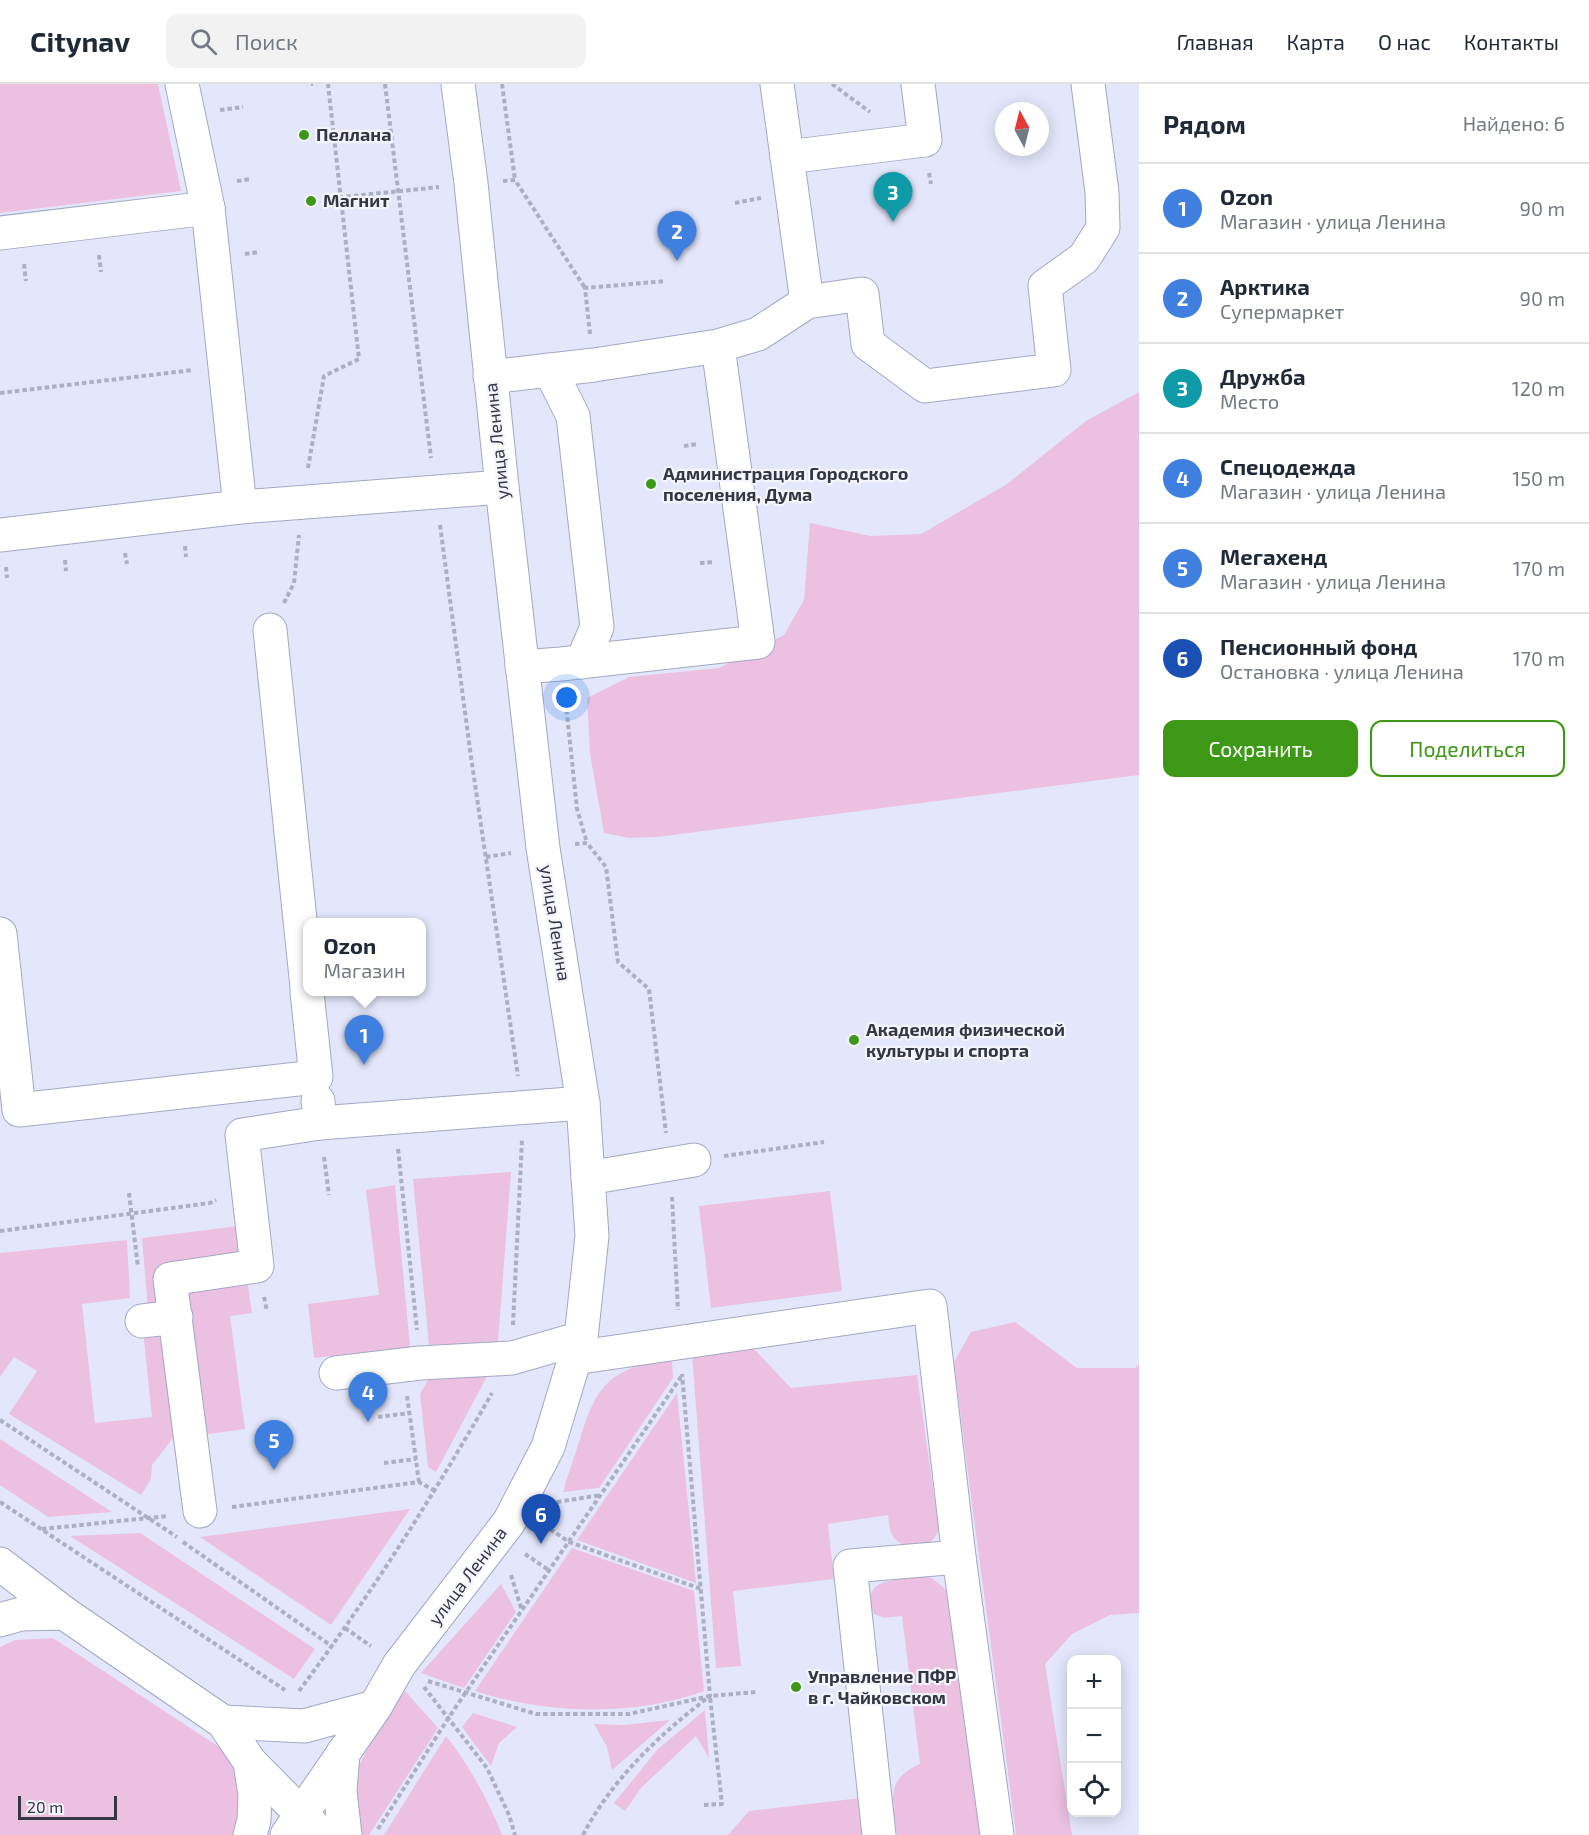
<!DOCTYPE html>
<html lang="ru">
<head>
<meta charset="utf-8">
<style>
	:root { --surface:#fff; --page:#f2f2f3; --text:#1f2937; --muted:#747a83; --line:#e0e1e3; --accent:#3c9815 }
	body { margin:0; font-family:"Exo 2",sans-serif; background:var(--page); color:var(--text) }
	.controls { position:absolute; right:18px; bottom:18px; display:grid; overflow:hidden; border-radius:12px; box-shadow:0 3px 15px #0003 }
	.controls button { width:54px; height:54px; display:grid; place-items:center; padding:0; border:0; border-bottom:2px solid var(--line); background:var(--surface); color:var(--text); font:30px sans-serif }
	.compass { position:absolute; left:995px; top:18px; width:54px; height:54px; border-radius:50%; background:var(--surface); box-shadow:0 3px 15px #0003; rotate:353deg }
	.scale { position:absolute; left:18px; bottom:15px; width:99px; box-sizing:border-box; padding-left:6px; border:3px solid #343643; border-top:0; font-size:16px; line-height:21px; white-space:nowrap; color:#343643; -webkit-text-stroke:4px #f4f5fc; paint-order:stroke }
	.you { position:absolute; left:567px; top:614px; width:21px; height:21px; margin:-15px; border:4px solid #fff; border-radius:50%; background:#1a73e8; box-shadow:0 0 0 9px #1a73e833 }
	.badge { display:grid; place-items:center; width:39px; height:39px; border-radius:50%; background:var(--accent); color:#fff; font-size:20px; font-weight:700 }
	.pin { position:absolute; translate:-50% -50px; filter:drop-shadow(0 2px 3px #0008) }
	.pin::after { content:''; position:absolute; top:32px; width:21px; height:18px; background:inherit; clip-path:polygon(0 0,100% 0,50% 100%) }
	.popup { position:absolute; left:303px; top:834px; width:123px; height:78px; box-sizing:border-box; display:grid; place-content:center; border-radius:12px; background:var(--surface); filter:drop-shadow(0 2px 4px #0005); font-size:20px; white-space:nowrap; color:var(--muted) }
	.popup b { font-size:22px; color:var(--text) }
	.popup::after { content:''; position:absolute; left:50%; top:100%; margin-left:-12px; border:12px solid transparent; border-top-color:var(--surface) }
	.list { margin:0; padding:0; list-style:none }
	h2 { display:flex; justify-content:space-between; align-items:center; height:78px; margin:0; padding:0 24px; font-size:26px }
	h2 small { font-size:20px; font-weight:400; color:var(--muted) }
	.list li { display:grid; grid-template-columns:39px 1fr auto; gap:18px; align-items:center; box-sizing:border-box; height:90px; padding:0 24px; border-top:2px solid var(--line) }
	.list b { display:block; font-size:22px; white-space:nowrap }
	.list p { margin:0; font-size:20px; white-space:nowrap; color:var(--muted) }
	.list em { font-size:20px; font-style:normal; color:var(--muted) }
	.actions { display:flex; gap:12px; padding:18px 24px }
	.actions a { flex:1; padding:14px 0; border:2px solid var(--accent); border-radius:12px; text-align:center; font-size:21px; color:var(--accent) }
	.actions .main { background:var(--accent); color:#fff }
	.icon { flex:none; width:33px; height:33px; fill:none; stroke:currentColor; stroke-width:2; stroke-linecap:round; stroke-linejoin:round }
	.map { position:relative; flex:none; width:1139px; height:1751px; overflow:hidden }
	header { display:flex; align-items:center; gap:36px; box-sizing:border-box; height:84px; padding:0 30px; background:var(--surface); border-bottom:2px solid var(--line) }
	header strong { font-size:28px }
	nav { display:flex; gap:33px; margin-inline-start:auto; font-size:21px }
	.search { width:420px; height:54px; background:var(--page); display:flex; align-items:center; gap:15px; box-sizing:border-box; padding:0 21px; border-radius:12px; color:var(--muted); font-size:22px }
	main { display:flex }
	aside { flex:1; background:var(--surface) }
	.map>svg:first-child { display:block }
	.green { fill:#ebc0e1 }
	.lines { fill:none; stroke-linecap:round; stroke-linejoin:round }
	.minor-casing { stroke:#a2a7c6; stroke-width:35 }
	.major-casing { stroke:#a2a7c6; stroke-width:35 }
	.path { stroke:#acafc1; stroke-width:4; stroke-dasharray:4.5 3; stroke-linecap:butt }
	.minor { stroke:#fff; stroke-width:33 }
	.major { stroke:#fff; stroke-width:33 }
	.poi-dot { fill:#3c9815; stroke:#f4f5fc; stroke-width:2 }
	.labels { text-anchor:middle; stroke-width:4.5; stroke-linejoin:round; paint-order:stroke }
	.poi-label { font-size:18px; font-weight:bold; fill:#343643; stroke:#f4f5fc; text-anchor:start }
	.street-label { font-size:18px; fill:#343643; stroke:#f4f5fc }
</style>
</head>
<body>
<header>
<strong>Citynav</strong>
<div class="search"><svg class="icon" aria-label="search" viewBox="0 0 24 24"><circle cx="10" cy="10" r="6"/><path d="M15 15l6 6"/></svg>Поиск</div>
<nav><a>Главная</a><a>Карта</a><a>О нас</a><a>Контакты</a></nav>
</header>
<main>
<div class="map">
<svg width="1139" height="1751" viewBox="0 0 1139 1751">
	<rect width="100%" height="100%" fill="#e4e7fb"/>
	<g class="green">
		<polygon points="0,0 158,0 181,107 0,129"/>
		<polygon points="1139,308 1139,691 657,753 629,754 604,749 590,670 587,614 629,593 719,584 784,551 804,516 810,439 870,452 921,450 1007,400 1086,337"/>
		<polygon points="511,1088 498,1258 429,1261 413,1095"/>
		<polygon points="395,1101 410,1263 314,1274 308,1220 379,1211 366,1106"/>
		<polygon points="830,1107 842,1207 711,1224 699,1122"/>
		<polygon points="238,1142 240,1172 165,1225 148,1225 142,1154"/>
		<polygon points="127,1156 130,1214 82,1220 95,1339 152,1333 143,1247 169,1244 180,1345 152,1381 151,1395 141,1411 9,1330 37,1287 14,1273 0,1293 0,1169"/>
		<polygon points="247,1196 252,1229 230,1232 245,1345 201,1351 184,1206"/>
		<path d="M 1015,1238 L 1077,1284 L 1135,1284 L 1139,1280 L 1139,1529 L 1110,1531 L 1072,1550 L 1045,1580 L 1072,1751 L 1016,1751 C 996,1593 973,1436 954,1278 L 971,1248 Z"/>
		<path d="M 752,1263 L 791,1304 L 917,1291 L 939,1447 C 935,1453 930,1461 922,1463 C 911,1466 897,1460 892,1451 C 889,1445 889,1437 888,1431 L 828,1440 L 834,1495 L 733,1507 L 741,1582 L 716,1584 L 692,1270 Z"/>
		<path d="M 672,1276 L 673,1294 L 599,1404 L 563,1408 C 568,1391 574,1373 580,1355 C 592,1317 601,1291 645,1280 C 654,1277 663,1277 672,1276 Z"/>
		<polygon points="490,1287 436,1388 428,1383 420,1310 429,1294"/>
		<polygon points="677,1309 696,1499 577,1456"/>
		<polygon points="0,1355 112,1428 48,1433 0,1401"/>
		<polygon points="410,1425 331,1541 200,1453"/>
		<polygon points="140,1449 315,1565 294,1595 70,1452"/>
		<path d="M 572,1464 L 694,1507 L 704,1607 C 634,1633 545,1630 475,1607 Z"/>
		<path d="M 922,1493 L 932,1494 L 950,1509 L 981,1751 L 897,1751 C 893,1718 884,1695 920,1680 L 902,1532 L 884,1534 L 874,1530 C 858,1493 898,1496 922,1493 Z"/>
		<polygon points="501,1500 516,1528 464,1604 421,1589"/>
		<polygon points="53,1554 236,1674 248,1714 237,1751 0,1751 0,1563 15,1556"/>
		<path d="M 405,1607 L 438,1644 L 369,1751 L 355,1751 C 353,1738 350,1722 351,1709 C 353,1681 388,1631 405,1607 Z"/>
		<polygon points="705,1626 709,1674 696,1652 641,1704 625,1727 614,1719 658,1665"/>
		<polygon points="473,1629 517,1643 499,1659 491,1682 462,1643"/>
		<polygon points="670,1636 612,1686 607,1663 594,1640 624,1641"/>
		<path d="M 446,1652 C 469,1681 489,1717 502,1751 L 384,1751 Z"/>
		<polygon points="861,1714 866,1751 728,1751 749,1727"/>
	</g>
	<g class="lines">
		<defs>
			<g id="minor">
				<polyline points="777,0 807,218"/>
				<polyline points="787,73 925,56 918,0"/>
				<polyline points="208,124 240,423"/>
				<polyline points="0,149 208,124 182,0"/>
				<polyline points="550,286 573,332 597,543 582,578"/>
				<polyline points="490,293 594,281 718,262 758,250 807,218 862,210 868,260 925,302 1054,286 1045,202 1084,174 1103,144 1102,108 1088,0"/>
				<polyline points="0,451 240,423 502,403"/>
				<polyline points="270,546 307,903"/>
				<polyline points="522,583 561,580 758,558 718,262"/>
				<polyline points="0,850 19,1026 316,993 307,908"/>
				<polyline points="318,1017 320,1039 583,1019"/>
				<polyline points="588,1094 694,1076"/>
				<polyline points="142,1237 176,1233"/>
				<polyline points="574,1274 930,1222 959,1473 997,1751"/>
				<polyline points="336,1289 420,1279 512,1274 581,1254"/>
				<polyline points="200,1427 170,1195 257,1182 242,1051 320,1039"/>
				<polyline points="223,1638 304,1642 375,1623"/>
				<polyline points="343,1669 340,1707 345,1751"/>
				<polyline points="250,1678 322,1751"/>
				<polyline points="287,1751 375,1623 399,1581 509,1438 548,1363 581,1254 592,1152 583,1019 543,764 502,403 471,99 458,0"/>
				<polyline points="879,1751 850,1482 959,1473"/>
			</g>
			<g id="major">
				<polyline points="0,1480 64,1529"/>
				<polyline points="0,1536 21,1530 64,1529 223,1638 250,1678 255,1711 254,1736 250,1751"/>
			</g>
		</defs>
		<use href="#minor" class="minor-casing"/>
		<use href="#major" class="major-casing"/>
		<g class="path">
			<polyline points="311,0 313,0"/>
			<polyline points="385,0 431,374"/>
			<polyline points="502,0 515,96"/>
			<polyline points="832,0 870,28"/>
			<polyline points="220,26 243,23"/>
			<polyline points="929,89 931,100"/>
			<polyline points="237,97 251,95"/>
			<polyline points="503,97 515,96 585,204"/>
			<polyline points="324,115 439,103"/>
			<polyline points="735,119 761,114"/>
			<polyline points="245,170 259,168"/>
			<polyline points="99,171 101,188"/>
			<polyline points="24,180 26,197"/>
			<polyline points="590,250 585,204 666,197"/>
			<polyline points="0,309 193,286"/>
			<polyline points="684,362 698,360"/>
			<polyline points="308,384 324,292 359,275 328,0"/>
			<polyline points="440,441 471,673 518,992"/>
			<polyline points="185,462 186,473"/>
			<polyline points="125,469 127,480"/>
			<polyline points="65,476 66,487"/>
			<polyline points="700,479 714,478"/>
			<polyline points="6,483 7,494"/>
			<polyline points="284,519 294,499 299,451"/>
			<polyline points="565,611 577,725 587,759"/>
			<polyline points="575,760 587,759 606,783 618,878 649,905 666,1049"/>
			<polyline points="486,773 511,769"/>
			<polyline points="398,1065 417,1246"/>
			<polyline points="724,1072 824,1058"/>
			<polyline points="324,1073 329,1111"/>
			<polyline points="129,1109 138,1183"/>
			<polyline points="672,1113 678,1226"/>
			<polyline points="0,1147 210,1119 216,1116"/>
			<polyline points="264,1213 267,1227"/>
			<polyline points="513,1241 522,1056"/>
			<polyline points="407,1312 419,1398"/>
			<polyline points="378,1333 410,1329"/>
			<polyline points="0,1336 177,1453"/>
			<polyline points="384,1379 416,1375"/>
			<polyline points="0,1418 285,1606"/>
			<polyline points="557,1418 601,1411"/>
			<polyline points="232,1423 419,1398 435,1407"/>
			<polyline points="544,1441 569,1458 701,1505"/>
			<polyline points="42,1445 168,1432"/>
			<polyline points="183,1458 333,1563"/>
			<polyline points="525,1470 550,1487"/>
			<polyline points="511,1491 522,1527"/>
			<polyline points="345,1544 371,1562"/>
			<polyline points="428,1597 536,1630 629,1630 710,1612 756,1608"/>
			<polyline points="424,1603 487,1684 509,1731 515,1751"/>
			<path d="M 299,1607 C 370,1512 433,1412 492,1309"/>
			<polyline points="704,1721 722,1720 710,1613"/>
			<polyline points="378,1745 449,1633 681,1293"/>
			<path d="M 583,1751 C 612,1695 660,1650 710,1612 L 682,1290"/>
		</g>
		<use href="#minor" class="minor"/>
		<use href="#major" class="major"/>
	</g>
	<g class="poi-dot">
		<circle cx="304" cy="51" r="6"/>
		<circle cx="311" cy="117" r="6"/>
		<circle cx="651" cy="400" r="6"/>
		<circle cx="854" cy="956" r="6"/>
		<circle cx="796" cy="1603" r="6"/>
	</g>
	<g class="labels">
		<g class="poi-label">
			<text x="316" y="57">Пеллана</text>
			<text x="323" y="123">Магнит</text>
			<text x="663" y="396">Администрация Городского<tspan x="663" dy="21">поселения, Дума</tspan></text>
			<text x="866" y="952">Академия физической<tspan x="866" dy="21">культуры и спорта</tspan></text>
			<text x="808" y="1599">Управление ПФР<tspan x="808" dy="21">в г. Чайковском</tspan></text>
		</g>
		<g class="street-label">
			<text transform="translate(497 357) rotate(-96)" y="6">улица Ленина</text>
			<text transform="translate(555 839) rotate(81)" y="6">улица Ленина</text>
			<text transform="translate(468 1492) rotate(-53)" y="6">улица Ленина</text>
		</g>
	</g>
</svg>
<div class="controls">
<button>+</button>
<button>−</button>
<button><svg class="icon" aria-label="locate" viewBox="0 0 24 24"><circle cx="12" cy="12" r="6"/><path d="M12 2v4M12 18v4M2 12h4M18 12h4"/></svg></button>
</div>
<svg class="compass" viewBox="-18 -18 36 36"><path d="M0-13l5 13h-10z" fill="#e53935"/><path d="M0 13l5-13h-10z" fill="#747a83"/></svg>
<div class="scale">20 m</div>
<div class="you"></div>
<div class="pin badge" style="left:364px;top:981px;background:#3f7fe0">1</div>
<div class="popup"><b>Ozon</b>Магазин</div>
<div class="pin badge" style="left:677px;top:177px;background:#3f7fe0">2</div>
<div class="pin badge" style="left:893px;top:138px;background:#0f9aa8">3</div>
<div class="pin badge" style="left:368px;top:1338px;background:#3f7fe0">4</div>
<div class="pin badge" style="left:274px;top:1386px;background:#3f7fe0">5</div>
<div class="pin badge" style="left:541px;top:1460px;background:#1a4fb4">6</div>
</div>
<aside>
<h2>Рядом<small>Найдено: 6</small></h2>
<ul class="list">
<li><span class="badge" style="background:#3f7fe0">1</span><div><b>Ozon</b><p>Магазин · улица Ленина</p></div><em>90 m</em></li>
<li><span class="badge" style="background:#3f7fe0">2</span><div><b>Арктика</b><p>Супермаркет</p></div><em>90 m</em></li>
<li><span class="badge" style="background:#0f9aa8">3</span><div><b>Дружба</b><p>Место</p></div><em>120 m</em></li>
<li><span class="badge" style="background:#3f7fe0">4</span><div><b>Спецодежда</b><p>Магазин · улица Ленина</p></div><em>150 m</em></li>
<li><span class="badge" style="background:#3f7fe0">5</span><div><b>Мегахенд</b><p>Магазин · улица Ленина</p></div><em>170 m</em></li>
<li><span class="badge" style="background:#1a4fb4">6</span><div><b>Пенсионный фонд</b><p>Остановка · улица Ленина</p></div><em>170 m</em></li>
</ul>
<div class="actions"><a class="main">Сохранить</a><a>Поделиться</a></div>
</aside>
</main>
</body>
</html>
